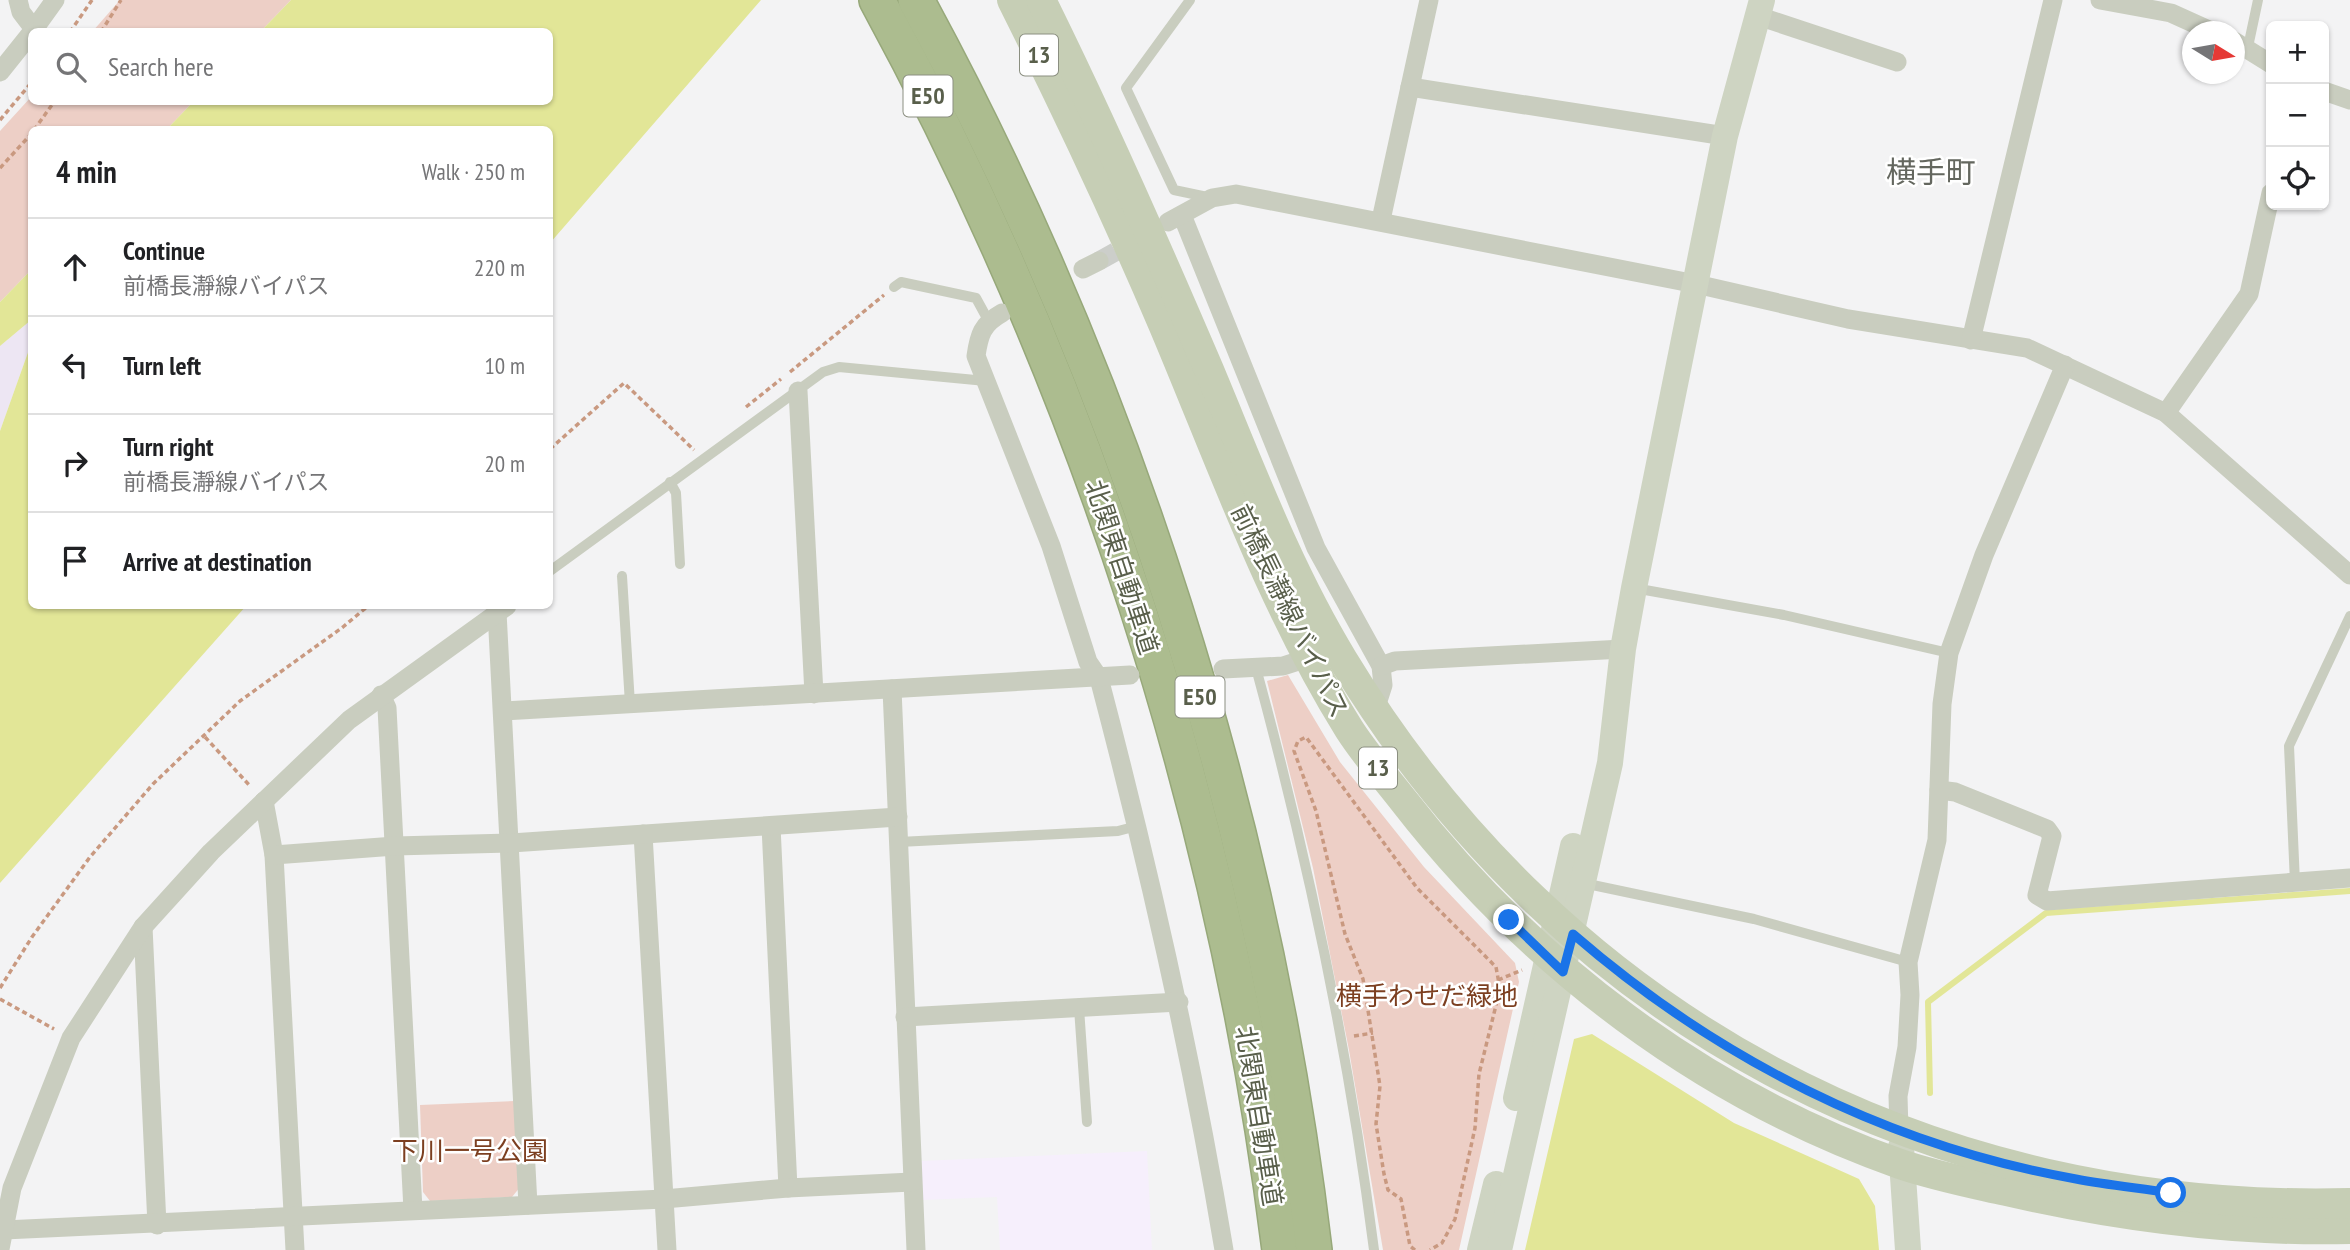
<!DOCTYPE html>
<html lang="en">
<head>
<meta charset="utf-8">
<style>
	:root { --surface:#fff; --page:#f6f6f6; --text:#202124; --muted:#757577; --line:#e0e0e0 }
	body { margin:0; font-family:"PT Sans Narrow","Noto Sans JP",sans-serif; background:var(--page); color:var(--text) }
	.controls { position:absolute; right:21px; top:21px; display:grid; overflow:hidden; border-radius:10px; box-shadow:0 2px 5px #0004 }
	.controls button { width:63px; height:63px; display:grid; place-items:center; padding:0; border:0; border-bottom:2px solid var(--line); background:var(--surface); color:var(--text); font:35px sans-serif }
	.compass { position:absolute; left:2182px; top:21px; width:63px; height:63px; border-radius:50%; background:var(--surface); box-shadow:0 2px 5px #0004; rotate:101deg }
	.stop { position:absolute; width:21px; height:21px; margin:-16px; border:5px solid #1a73e8; border-radius:50%; background:#fff }
	.stop.end { background:#1a73e8; border-color:#fff; box-shadow:0 2px 7px #0008 }
	.list { margin:0; padding:0; list-style:none }
	h2 { display:flex; justify-content:space-between; align-items:center; height:91px; margin:0; padding:0 28px; font-size:30px }
	h2 small { font-size:23px; font-weight:400; color:var(--muted) }
	.list li { display:grid; grid-template-columns:46px 1fr auto; gap:21px; align-items:center; box-sizing:border-box; height:98px; padding:0 28px; border-top:2px solid var(--line) }
	.list b { display:block; font-size:26px; white-space:nowrap }
	.list p { margin:0; font-size:23px; white-space:nowrap; color:var(--muted) }
	.list em { font-size:23px; font-style:normal; color:var(--muted) }
	.icon { flex:none; width:38px; height:38px; fill:none; stroke:currentColor; stroke-width:2; stroke-linecap:round; stroke-linejoin:round }
	.map { position:relative; flex:none; width:2350px; height:1250px; overflow:hidden }
	.search { position:absolute; background:var(--surface); box-shadow:0 2px 5px #0004; left:28px; top:28px; width:525px; height:77px; display:flex; align-items:center; gap:18px; box-sizing:border-box; padding:0 24px; border-radius:10px; color:var(--muted); font-size:26px }
	.panel { position:absolute; background:var(--surface); box-shadow:0 2px 5px #0004; left:28px; top:126px; width:525px; height:483px; border-radius:10px }
	.map>svg:first-child { display:block }
	.commercial { fill:#f6effc }
	.green { fill:#edcfc6 }
	.sand { fill:#ede6f3 }
	.water { fill:#e2e697 }
	.lines { fill:none; stroke-linecap:round; stroke-linejoin:round }
	.stream { stroke:#e2e697; stroke-width:6 }
	.street-tunnel { stroke:#ccceca; stroke-width:19; stroke-dasharray:19 10; stroke-linecap:butt }
	.highway-casing { stroke:#97a87a; stroke-width:38 }
	.path { stroke:#c99980; stroke-width:3.5; stroke-dasharray:5 3.5; stroke-linecap:butt }
	.lane { stroke:#c9cdbf; stroke-width:10 }
	.street { stroke:#c9cdbf; stroke-width:19 }
	.secondary { stroke:#ced4c2; stroke-width:26 }
	.primary { stroke:#c6ceb5; stroke-width:30 }
	.highway { stroke:#acbc8f; stroke-width:35 }
	.route { stroke:#1a73e8; stroke-width:9 }
	.labels { text-anchor:middle; stroke-width:5; stroke-linejoin:round; paint-order:stroke }
	.shield { fill:#fff; stroke:#8b8f81; stroke-width:2 }
	.shield-label { font-size:24px; font-weight:bold; fill:#595f4b }
	.street-label { font-size:26px; fill:#595f4b; stroke:#fff }
	.park-label { font-size:26px; fill:#7c3f20; stroke:#fff }
	.quarter-label { font-size:30px; fill:#64675f; stroke:#fff }
</style>
</head>
<body>
<div class="map">
<svg width="2350" height="1250" viewBox="0 0 2350 1250">
	<rect width="100%" height="100%" fill="#f3f3f4"/>
	<polygon class="commercial" points="1147,1151 1152,1250 1000,1250 997,1197 922,1200 920,1161"/>
	<g class="green">
		<polygon points="120,0 291,0 261,31 92,32"/>
		<polygon points="31,97 32,102 193,102 167,129 32,130 31,270 0,302 0,131"/>
		<polygon points="1288,675 1340,762 1424,867 1515,963 1519,982 1459,1250 1383,1250 1349,1050 1313,868 1267,681"/>
		<polygon points="515,1101 521,1186 512,1197 430,1201 423,1192 420,1105"/>
	</g>
	<polygon class="sand" points="31,320 31,344 0,431 0,346"/>
	<g class="water">
		<polygon points="291,0 761,0 550,243 550,130 167,129 193,102 550,102 550,32 261,31"/>
		<polygon points="31,270 31,320 0,346 0,302"/>
		<polygon points="31,344 32,606 246,606 0,883 0,431"/>
		<polygon points="1592,1034 1734,1123 1859,1179 1875,1206 1879,1250 1525,1250 1574,1039"/>
	</g>
	<g class="lines">
		<polyline class="stream" points="1930,1093 1928,1002 2046,913 2350,891"/>
		<polyline class="street-tunnel" points="1099,261 1138,239"/>
		<defs>
			<g id="highway">
				<path d="M 877,0 C 1087,386 1226,814 1280,1250"/>
				<path d="M 916,0 C 1124,382 1263,818 1314,1250"/>
			</g>
		</defs>
		<use href="#highway" class="highway-casing"/>
		<g class="path">
			<polyline points="70,32 92,0"/>
			<polyline points="101,32 121,0"/>
			<polyline points="0,120 32,82"/>
			<polyline points="34,130 54,102"/>
			<polyline points="0,168 32,133"/>
			<polyline points="790,372 884,295"/>
			<polyline points="746,407 781,379"/>
			<polyline points="550,449 624,383 694,450"/>
			<polyline points="205,737 251,787"/>
			<polyline points="1498,980 1522,970"/>
			<polyline points="0,988 32,937 90,857 153,784 240,701 343,627 368,606"/>
			<polyline points="0,999 54,1029"/>
			<polyline points="1354,1036 1373,1033"/>
			<polyline points="1415,1250 1410,1246 1401,1199 1388,1190 1384,1174 1376,1124 1380,1086 1363,979 1345,934 1316,811 1294,751 1298,741 1306,737 1417,888 1496,967 1500,989 1479,1074 1475,1128 1455,1219 1442,1243 1430,1250"/>
		</g>
		<g class="lane">
			<polyline points="1190,0 1126,88 1174,190 1212,198"/>
			<polyline points="2248,47 2258,0"/>
			<polyline points="894,287 901,282 976,298 988,320"/>
			<polyline points="670,482 676,493 680,564"/>
			<polyline points="550,571 823,372 839,367 986,381"/>
			<polyline points="622,576 630,704"/>
			<polyline points="1634,588 1784,615 1949,653"/>
			<path d="M 1256,668 C 1308,859 1349,1053 1374,1250"/>
			<polyline points="899,842 1118,831 1137,826"/>
			<polyline points="1583,883 1754,919 1908,962"/>
			<polyline points="2295,883 2289,746 2350,616"/>
			<polyline points="1079,1008 1087,1122"/>
		</g>
		<g class="street">
			<polyline points="18,0 21,12 34,29"/>
			<polyline points="2100,0 2171,13 2213,32"/>
			<polyline points="1758,16 1897,62"/>
			<polyline points="32,32 55,0"/>
			<polyline points="2234,41 2271,64"/>
			<polyline points="0,72 32,32"/>
			<polyline points="1410,87 1725,136"/>
			<polyline points="2324,91 2350,100"/>
			<polyline points="1182,215 1316,548 1381,666 1383,685 1375,710"/>
			<polyline points="1381,220 1429,0"/>
			<polyline points="1168,222 1212,198 1236,194 1696,284 1848,319 2027,348 2166,413 2350,575"/>
			<polyline points="1083,269 1099,261"/>
			<path d="M 1002,313 C 982,324 979,335 976,356 L 1051,546 L 1088,662 L 1099,678 C 1149,868 1192,1057 1224,1250"/>
			<polyline points="1971,340 2053,0"/>
			<polyline points="798,391 814,694"/>
			<polyline points="2166,413 2249,294 2271,193"/>
			<polyline points="497,612 528,1205"/>
			<polyline points="1381,666 1395,661 1623,649"/>
			<polyline points="1223,669 1283,666 1308,658"/>
			<polyline points="892,689 916,1250"/>
			<polyline points="381,695 387,708 413,1210"/>
			<polyline points="504,711 1130,675"/>
			<polyline points="1939,790 1955,792 2047,829 2052,836 2037,895 2047,901 2350,878"/>
			<polyline points="264,801 274,855 295,1250"/>
			<polyline points="771,826 788,1188"/>
			<polyline points="643,834 667,1250"/>
			<polyline points="274,855 395,846 511,843 898,817"/>
			<polyline points="143,927 157,1225"/>
			<polyline points="905,1017 1179,1002"/>
			<polyline points="1899,1131 1898,1096 1907,1047 1910,995 1908,962 1937,840 1942,704 1949,653 1984,555 2065,365"/>
			<polyline points="4,1230 664,1199 788,1188 912,1182"/>
			<polyline points="0,1249 12,1188 71,1038 143,927 211,852 349,720 507,606"/>
		</g>
		<g class="secondary">
			<polyline points="1516,1098 1573,846"/>
			<polyline points="1901,1147 1908,1250"/>
			<polyline points="1480,1250 1496,1184"/>
			<polyline points="1499,1250 1610,763 1623,649 1634,588 1725,136 1762,0"/>
		</g>
		<g class="primary">
			<path d="M 1012,0 C 1065,106 1116,214 1163,324 C 1221,461 1270,602 1349,729 C 1365,754 1385,777 1403,800 C 1530,964 1703,1095 1900,1164 C 1935,1176 1971,1183 2006,1191 C 2120,1217 2233,1232 2350,1229"/>
			<path d="M 1041,0 C 1101,121 1156,246 1209,370 C 1250,468 1288,570 1343,660 C 1562,1021 1930,1214 2350,1203"/>
		</g>
		<use href="#highway" class="highway"/>
	</g>
	<g class="lines">
		<path class="route" d="M 1509,920 L 1563,972 L 1573,934 C 1716,1058 1888,1146 2076,1179 C 2107,1185 2139,1188 2171,1193"/>
	</g>
	<g class="labels">
		<g class="shield">
			<rect x="1020" y="34.5" width="38" height="41" rx="5"/>
			<rect x="903.5" y="75.5" width="49" height="41" rx="5"/>
			<rect x="1175.5" y="676.5" width="49" height="41" rx="5"/>
			<rect x="1359" y="747.5" width="38" height="41" rx="5"/>
		</g>
		<g class="shield-label">
			<text x="1039" y="63">13</text>
			<text x="928" y="104">E50</text>
			<text x="1200" y="705">E50</text>
			<text x="1378" y="776">13</text>
		</g>
		<g class="street-label">
			<text transform="translate(1122 567) rotate(72)" y="9">北関東自動車道</text>
			<text transform="translate(1290 611) rotate(64)" y="9">前橋長瀞線バイパス</text>
			<text transform="translate(1259 1116) rotate(81)" y="9">北関東自動車道</text>
		</g>
		<g class="park-label">
			<text x="1427" y="1005">横手わせだ緑地</text>
			<text x="470" y="1160">下川一号公園</text>
		</g>
		<g class="quarter-label">
			<text x="1931" y="183">横手町</text>
		</g>
	</g>
</svg>
<div class="controls">
<button>+</button>
<button>−</button>
<button><svg class="icon" aria-label="locate" viewBox="0 0 24 24"><circle cx="12" cy="12" r="6"/><path d="M12 2v4M12 18v4M2 12h4M18 12h4"/></svg></button>
</div>
<svg class="compass" viewBox="-18 -18 36 36"><path d="M0-13l5 13h-10z" fill="#e53935"/><path d="M0 13l5-13h-10z" fill="#757577"/></svg>
<div class="stop" style="left:2171px;top:1193px"></div>
<div class="stop end" style="left:1509px;top:920px"></div>
<div class="search"><svg class="icon" aria-label="search" viewBox="0 0 24 24"><circle cx="10" cy="10" r="6"/><path d="M15 15l6 6"/></svg>Search here</div>
<section class="panel">
<h2>4 min<small>Walk · 250 m</small></h2>
<ul class="list">
<li><svg class="icon" aria-label="ahead" viewBox="0 0 24 24"><path d="M12 20V5M6 11l6-6 6 6"/></svg><div><b>Continue</b><p>前橋長瀞線バイパス</p></div><em>220 m</em></li>
<li><svg class="icon" aria-label="left" viewBox="0 0 24 24"><path d="M17 20v-9H6M10 6l-5 5 5 5"/></svg><div><b>Turn left</b></div><em>10 m</em></li>
<li><svg class="icon" aria-label="right" viewBox="0 0 24 24"><path d="M7 20v-9h11M14 6l5 5-5 5"/></svg><div><b>Turn right</b><p>前橋長瀞線バイパス</p></div><em>20 m</em></li>
<li><svg class="icon" aria-label="arrive" viewBox="0 0 24 24"><path d="M6 21V4h12l-3 4 3 4H6"/></svg><div><b>Arrive at destination</b></div></li>
</ul>
</section>
</div>
</body>
</html>
